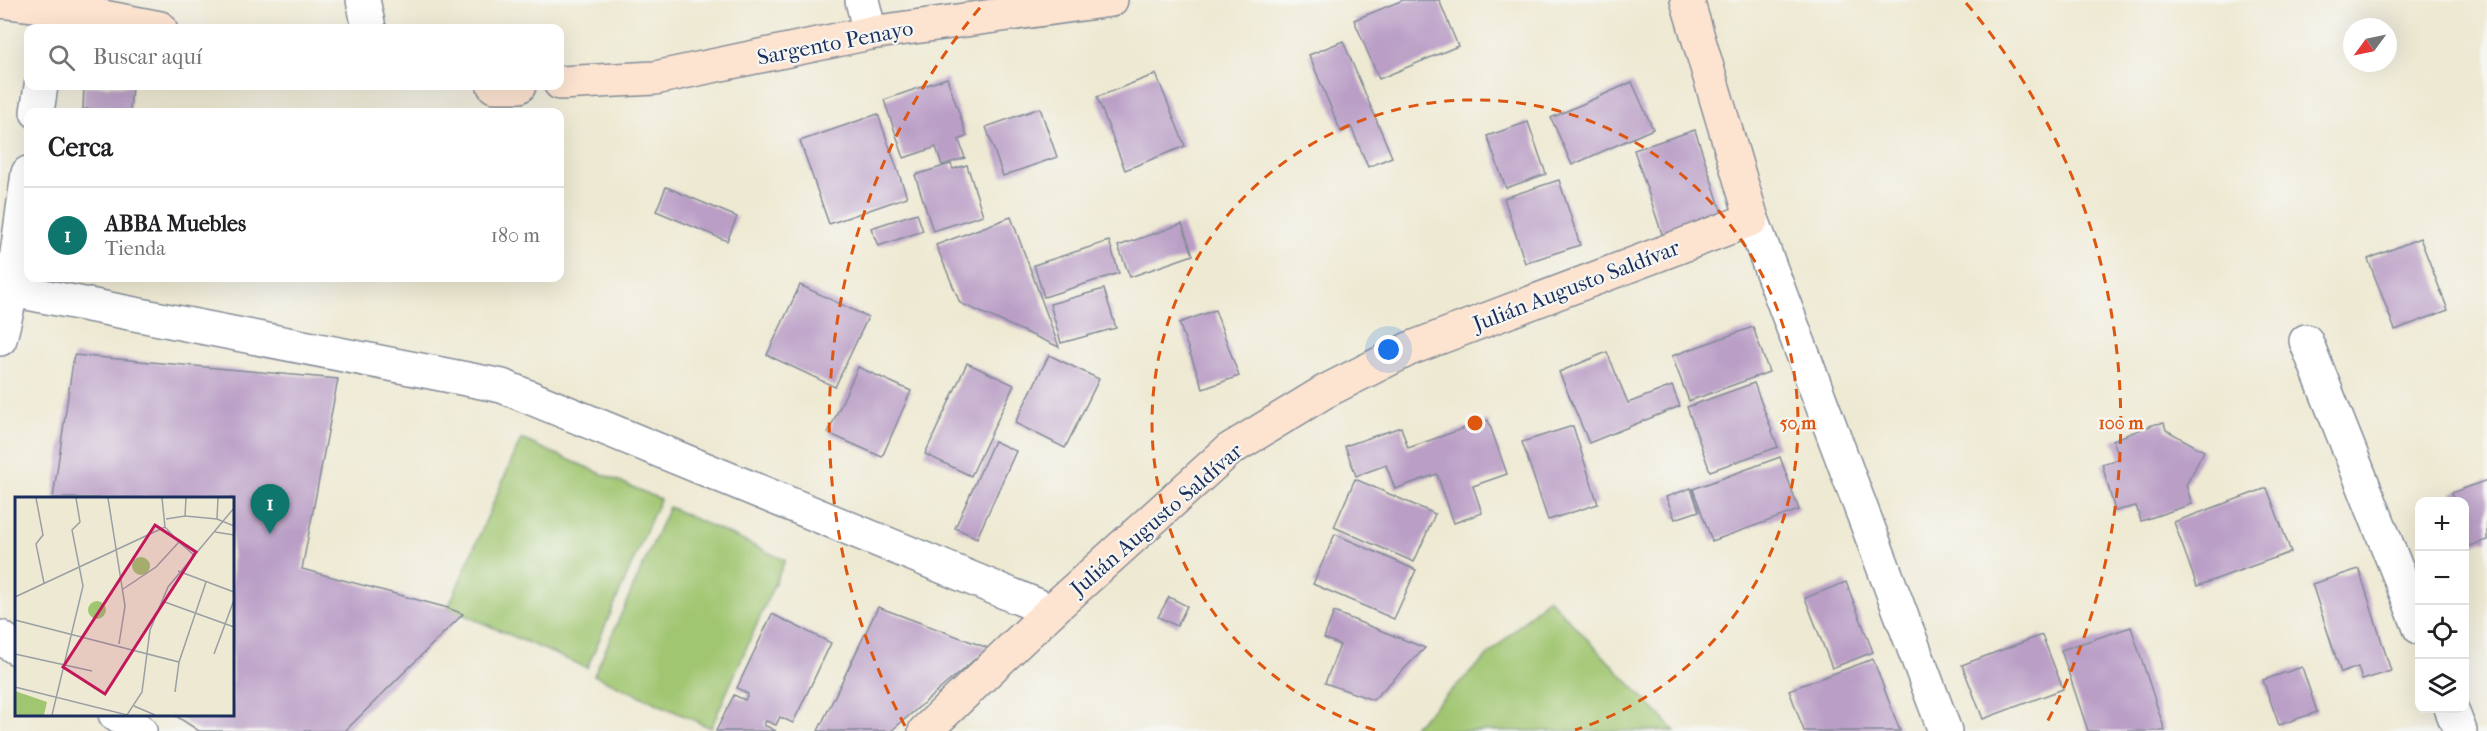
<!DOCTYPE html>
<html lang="es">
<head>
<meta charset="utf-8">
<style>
	:root { --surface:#fff; --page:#f6f6f6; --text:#202124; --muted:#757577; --line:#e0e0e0; --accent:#0f766e }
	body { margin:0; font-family:"IM FELL French Canon",serif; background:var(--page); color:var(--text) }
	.controls { position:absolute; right:18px; bottom:18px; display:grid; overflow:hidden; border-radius:12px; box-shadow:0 6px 24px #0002 }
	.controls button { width:54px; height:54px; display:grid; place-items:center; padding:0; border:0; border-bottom:2px solid var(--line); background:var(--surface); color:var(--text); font:30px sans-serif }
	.compass { position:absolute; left:2343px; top:18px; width:54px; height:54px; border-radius:50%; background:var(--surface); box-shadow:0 6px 24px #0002; rotate:237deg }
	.you { position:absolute; left:1389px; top:350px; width:21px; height:21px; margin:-15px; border:4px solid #fff; border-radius:50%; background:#1a73e8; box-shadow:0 0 0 9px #1a73e833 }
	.badge { display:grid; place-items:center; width:39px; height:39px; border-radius:50%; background:var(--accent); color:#fff; font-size:20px; font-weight:700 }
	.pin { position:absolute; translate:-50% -50px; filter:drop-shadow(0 2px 3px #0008) }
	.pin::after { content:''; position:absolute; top:32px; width:21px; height:18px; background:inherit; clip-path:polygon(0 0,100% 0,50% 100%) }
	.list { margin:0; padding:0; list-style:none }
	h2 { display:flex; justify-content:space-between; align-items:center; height:78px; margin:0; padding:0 24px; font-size:26px }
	h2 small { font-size:20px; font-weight:400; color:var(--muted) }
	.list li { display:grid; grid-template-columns:39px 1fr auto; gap:18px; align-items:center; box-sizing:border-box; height:96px; padding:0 24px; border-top:2px solid var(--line) }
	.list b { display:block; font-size:22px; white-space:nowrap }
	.list p { margin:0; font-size:20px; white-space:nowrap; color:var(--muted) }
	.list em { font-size:20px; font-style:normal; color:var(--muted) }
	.icon { flex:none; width:33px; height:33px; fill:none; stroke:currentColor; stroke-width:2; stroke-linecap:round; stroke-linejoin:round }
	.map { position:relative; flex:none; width:2487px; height:731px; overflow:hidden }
	.search { position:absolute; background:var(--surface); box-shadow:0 6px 24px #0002; left:24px; top:24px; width:540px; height:66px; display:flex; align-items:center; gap:15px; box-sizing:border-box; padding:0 21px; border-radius:12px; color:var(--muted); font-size:22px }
	.panel { position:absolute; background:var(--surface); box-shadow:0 6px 24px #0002; left:24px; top:108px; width:540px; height:174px; border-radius:12px }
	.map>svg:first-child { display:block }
	.green { fill:#a1c671; stroke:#5e7a68; stroke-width:1.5 }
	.building { fill:#ba9ec6 }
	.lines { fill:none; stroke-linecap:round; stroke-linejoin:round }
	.street-casing { stroke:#848c98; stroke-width:36 }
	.secondary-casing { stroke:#848c98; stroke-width:36 }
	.street { stroke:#fff; stroke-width:33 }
	.secondary { stroke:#fde4d1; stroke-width:33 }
	.ring { fill:none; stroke:#de5710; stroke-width:3; stroke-dasharray:10 8 }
	.labels { text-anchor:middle; stroke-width:4.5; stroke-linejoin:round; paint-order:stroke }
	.street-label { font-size:22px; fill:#1b2f5e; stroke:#f6f6f2 }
	.inset-road { fill:none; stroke:#9a9fa4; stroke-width:1.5 }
	.view { fill:#c2185b; fill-opacity:0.15; stroke:#c2185b; stroke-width:3 }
	.inset-edge { fill:none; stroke:#1b2f5e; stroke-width:3 }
	.centre { fill:#de5710; stroke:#f6f6f2; stroke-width:3 }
	.ring-label { font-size:18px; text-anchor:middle; font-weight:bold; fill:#de5710; stroke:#f6f6f2; stroke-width:4.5; stroke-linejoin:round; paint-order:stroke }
</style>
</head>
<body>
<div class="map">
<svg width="2487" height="731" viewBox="0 0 2487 731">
	<rect width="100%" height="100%" fill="#f6f6f2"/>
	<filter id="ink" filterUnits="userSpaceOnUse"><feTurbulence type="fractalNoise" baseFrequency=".0167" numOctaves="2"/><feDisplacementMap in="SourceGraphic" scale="12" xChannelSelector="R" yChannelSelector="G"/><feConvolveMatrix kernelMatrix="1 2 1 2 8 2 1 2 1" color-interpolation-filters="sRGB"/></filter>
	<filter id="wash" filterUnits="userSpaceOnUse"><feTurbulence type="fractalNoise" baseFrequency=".008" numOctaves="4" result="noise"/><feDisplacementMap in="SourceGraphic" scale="24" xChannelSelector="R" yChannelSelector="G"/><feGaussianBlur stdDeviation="1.35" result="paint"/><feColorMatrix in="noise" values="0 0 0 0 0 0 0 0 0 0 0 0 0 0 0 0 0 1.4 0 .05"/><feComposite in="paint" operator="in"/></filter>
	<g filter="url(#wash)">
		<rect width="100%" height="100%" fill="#eee9d2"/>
		<g class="green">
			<polygon points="521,439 660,499 587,668 448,608"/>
			<polygon points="669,507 785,560 711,728 594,675"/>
			<polygon points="1548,598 1675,731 1409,731"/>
		</g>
		<g id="blocks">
			<g class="building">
				<polygon points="1403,0 1439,0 1458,46 1379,79 1354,20"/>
				<polygon points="1343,41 1392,157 1368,167 1351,127 1341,132 1309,55"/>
				<polygon points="1156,74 1185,146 1125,170 1097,97"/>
				<polygon points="947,78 967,136 959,140 965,158 942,165 936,147 904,158 884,100"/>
				<polygon points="1632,82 1653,129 1572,165 1551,118"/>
				<polygon points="84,86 132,86 130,112 83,109"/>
				<polygon points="1040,108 1057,157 1003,176 986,127"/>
				<polygon points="878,114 907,197 829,224 800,141"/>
				<polygon points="1528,122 1546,174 1506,188 1487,136"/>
				<polygon points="1695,130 1723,216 1663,237 1634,150"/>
				<polygon points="951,164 953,169 967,165 983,215 933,231 915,175"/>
				<polygon points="1559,180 1580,245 1525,263 1504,198"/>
				<polygon points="666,187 737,217 727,241 656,211"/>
				<polygon points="917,213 923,231 878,246 871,228"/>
				<polygon points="1011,217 1059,347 960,303 936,245"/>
				<polygon points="1182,224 1193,255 1130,277 1118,246"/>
				<polygon points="2420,238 2448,310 2395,330 2368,259"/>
				<polygon points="1109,241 1119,273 1044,297 1034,265"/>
				<polygon points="800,285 868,317 835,387 767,355"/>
				<polygon points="1104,289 1116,328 1061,343 1050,304"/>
				<polygon points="1215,310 1239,376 1203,389 1179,323"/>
				<polygon points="1753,327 1769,372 1689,401 1672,356"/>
				<polygon points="1607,352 1628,403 1672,386 1680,406 1589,443 1559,372"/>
				<polygon points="74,355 338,379 302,569 448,608 463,614 345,731 199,731 173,714 232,714 232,498 53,498"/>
				<polygon points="1049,355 1099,379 1065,448 1015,423"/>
				<polygon points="967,363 1014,385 971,476 925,454"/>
				<polygon points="858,367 911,391 882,457 828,433"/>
				<polygon points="1754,383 1778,447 1710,471 1687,407"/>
				<polygon points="1488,420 1507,474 1473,486 1482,513 1454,523 1437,474 1395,489 1386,465 1356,476 1345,446 1401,427 1408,448"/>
				<polygon points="2164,423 2166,430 2204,451 2186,485 2192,504 2141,521 2136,506 2115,511 2102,464 2120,459 2113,440 2155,424"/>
				<polygon points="1573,426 1598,504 1548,520 1522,442"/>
				<polygon points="994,441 1016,451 977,538 955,528"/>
				<polygon points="1780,457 1799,510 1712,541 1693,489"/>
				<polygon points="1355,479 1435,514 1414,562 1334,527"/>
				<polygon points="2487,480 2487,540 2469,546 2464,532 2464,502 2454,502 2451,493"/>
				<polygon points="1691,488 1699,511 1675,519 1666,497"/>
				<polygon points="2267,488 2291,552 2197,586 2174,522"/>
				<polygon points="1335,534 1416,570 1394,619 1313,584"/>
				<polygon points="2359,569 2391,671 2362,680 2358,667 2341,673 2312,584"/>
				<polygon points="1846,582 1873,652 1832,668 1805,598"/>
				<polygon points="1169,597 1187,606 1177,626 1158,617"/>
				<polygon points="878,607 988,648 891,731 818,731"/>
				<polygon points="1334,612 1425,648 1373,700 1325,683 1340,645 1324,638"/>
				<polygon points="772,614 831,643 793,723 780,717 776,725 766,721 764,725 776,731 716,731 734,695 745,700 748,694 737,688"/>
				<polygon points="2131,627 2165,731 2088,731 2061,650"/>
				<polygon points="2042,635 2063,689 1983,719 1962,665"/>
				<polygon points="1873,659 1900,731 1804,731 1789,690"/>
				<polygon points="2302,667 2317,712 2279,725 2263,680"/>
			</g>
		</g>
	</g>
	<g filter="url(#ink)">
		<use href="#blocks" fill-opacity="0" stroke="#848c98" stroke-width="1.5"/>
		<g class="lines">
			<defs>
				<g id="street">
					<polyline points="363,0 369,28"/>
					<polyline points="862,0 870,33"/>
					<polyline points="37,112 41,86"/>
					<polyline points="28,173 12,290 502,386 1051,611"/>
					<polyline points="1752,219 1945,731"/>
					<polyline points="0,339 12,290"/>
					<polyline points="2306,341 2420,628"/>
					<polyline points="0,637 16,648"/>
					<polyline points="2451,708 2460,731"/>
					<polyline points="115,714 140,731"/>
				</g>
				<g id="secondary">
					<polyline points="0,1 52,7 160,28"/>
					<polyline points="560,83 655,78 870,33 1111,0"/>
					<polyline points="494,86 519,86"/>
					<polyline points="925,731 1051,611 1229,450 1324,392 1409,349 1752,219 1687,0"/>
				</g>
			</defs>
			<use href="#street" class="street-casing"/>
			<use href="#secondary" class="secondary-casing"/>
			<use href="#street" class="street"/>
			<use href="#secondary" class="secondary"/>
		</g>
	</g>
	<g class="ring">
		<path d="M1375 730A323 323 0 1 1 1575 730"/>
		<path d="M905 726A646 646 0 0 1 984 3M1966 3A646 646 0 0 1 2045 726"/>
	</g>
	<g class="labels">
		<g class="street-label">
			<text transform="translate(835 42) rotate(-11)" y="8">Sargento Penayo</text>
			<text transform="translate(1576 285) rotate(-21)" y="8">Julián Augusto Saldívar</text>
			<text transform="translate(1156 519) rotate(-41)" y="8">Julián Augusto Saldívar</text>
		</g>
	</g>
	<g transform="translate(15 497)">
		<rect width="219" height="219" fill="#eee9d2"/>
		<path d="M117 69a9 9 0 1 1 18 0a9 9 0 1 1-18 0ZM73 113a9 9 0 1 1 18 0a9 9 0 1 1-18 0ZM 0,194 L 32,205 L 29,218 L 0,218 Z" fill="#a1c671"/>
		<path class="inset-road" d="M 21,1 L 28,38 L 21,47 L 29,86M 93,1 L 110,109 L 104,147M 147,1 L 150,30M 170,19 L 171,1M 151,22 L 170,19 L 202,22 L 219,29M 202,22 L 203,1M 150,30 L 164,45M 200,35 L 219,38M 163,74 L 219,95M 108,92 L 141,70 L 164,45 L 179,58M 0,100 L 150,30M 147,104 L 219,130M 0,123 L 164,165 L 191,85M 0,157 L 77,174M 199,157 L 219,103M 0,190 L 112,218 L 127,195 L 135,133 L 153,90 L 219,11M 160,195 L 164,165M 119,209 L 140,218M 37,218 L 68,89 L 57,33 L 65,25 L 61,1"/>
		<path class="view" d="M 140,28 L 181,55 L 90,197 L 48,170 Z"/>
		<rect width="219" height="219" class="inset-edge"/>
	</g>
	<circle cx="1475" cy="423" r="9" class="centre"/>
	<g class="ring-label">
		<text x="1798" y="429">50 m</text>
		<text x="2121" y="429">100 m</text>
	</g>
</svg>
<div class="controls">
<button>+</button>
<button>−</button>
<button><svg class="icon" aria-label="locate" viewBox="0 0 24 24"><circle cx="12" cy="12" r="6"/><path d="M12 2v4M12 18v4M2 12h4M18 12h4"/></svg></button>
<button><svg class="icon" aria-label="layers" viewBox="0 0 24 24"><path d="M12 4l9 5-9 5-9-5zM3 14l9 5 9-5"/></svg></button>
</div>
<svg class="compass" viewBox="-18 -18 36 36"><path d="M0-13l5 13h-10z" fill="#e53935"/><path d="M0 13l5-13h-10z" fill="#757577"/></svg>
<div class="you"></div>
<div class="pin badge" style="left:270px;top:534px">1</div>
<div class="search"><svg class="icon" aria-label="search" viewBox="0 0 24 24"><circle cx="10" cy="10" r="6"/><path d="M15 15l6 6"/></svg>Buscar aquí</div>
<section class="panel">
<h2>Cerca<small></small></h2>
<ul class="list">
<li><span class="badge">1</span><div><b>ABBA Muebles</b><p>Tienda</p></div><em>180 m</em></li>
</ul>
</section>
</div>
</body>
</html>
